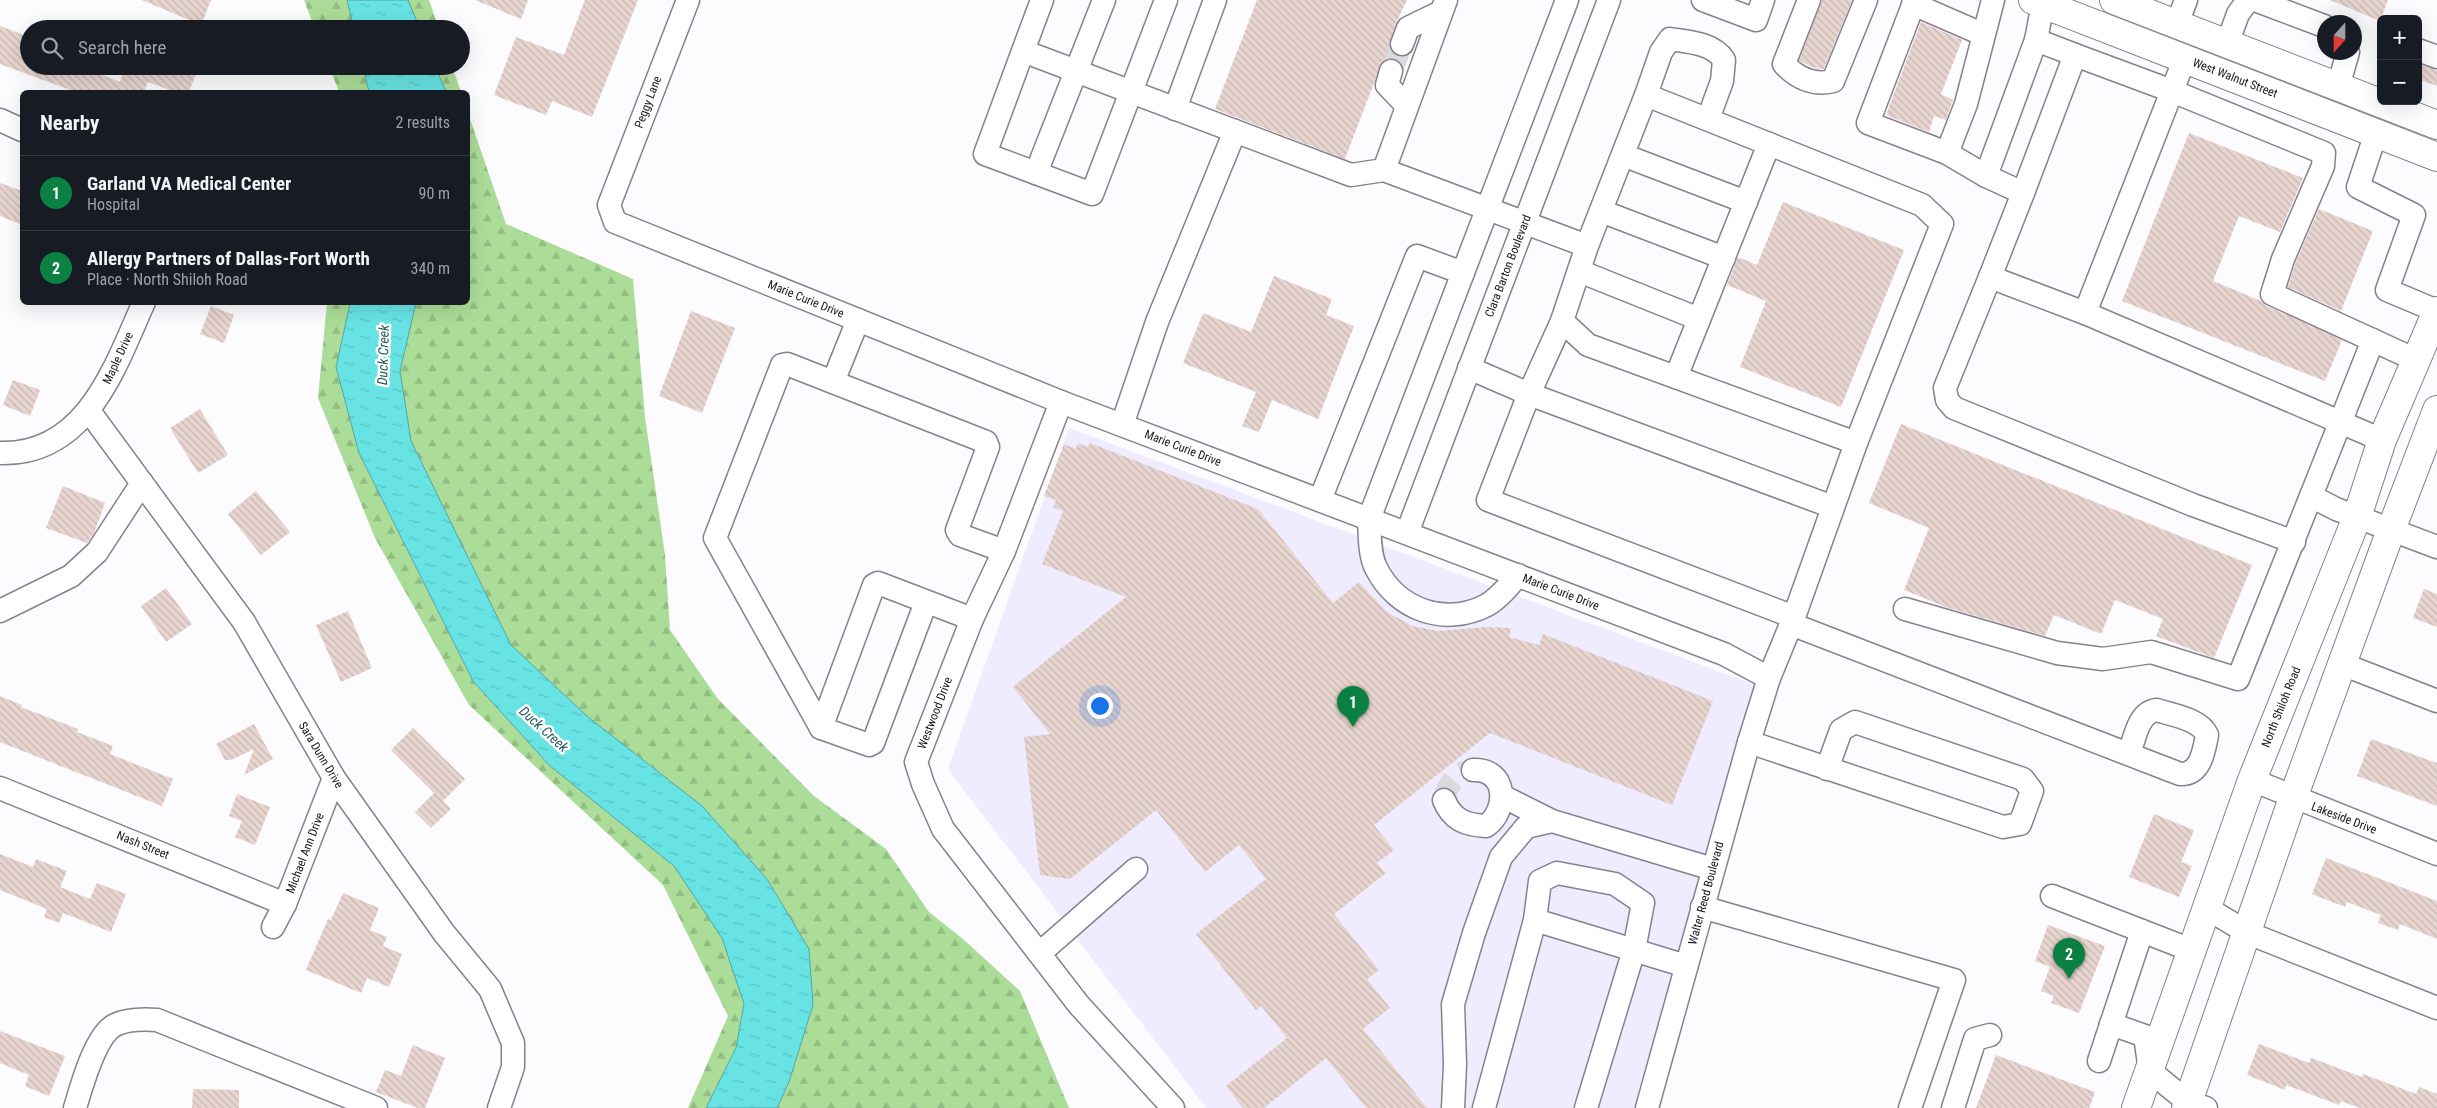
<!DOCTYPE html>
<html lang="en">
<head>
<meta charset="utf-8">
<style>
	:root { --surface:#171b24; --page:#20242c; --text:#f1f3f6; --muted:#9ea1a6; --line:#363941; --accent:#0b8043 }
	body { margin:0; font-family:"Roboto Condensed",sans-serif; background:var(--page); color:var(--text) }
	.controls { position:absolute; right:15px; top:15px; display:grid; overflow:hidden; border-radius:8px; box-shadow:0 5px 20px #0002 }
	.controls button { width:45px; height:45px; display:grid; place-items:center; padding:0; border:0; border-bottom:1px solid var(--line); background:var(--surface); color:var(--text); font:25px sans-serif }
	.compass { position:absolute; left:2317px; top:15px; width:45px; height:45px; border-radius:50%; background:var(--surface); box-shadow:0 5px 20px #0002; rotate:201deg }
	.you { position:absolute; left:1099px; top:705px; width:18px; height:18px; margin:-12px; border:4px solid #fff; border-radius:50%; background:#1a73e8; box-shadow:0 0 0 8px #1a73e833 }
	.badge { display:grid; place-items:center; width:32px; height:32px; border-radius:50%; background:var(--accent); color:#fff; font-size:16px; font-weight:700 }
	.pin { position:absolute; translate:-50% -41px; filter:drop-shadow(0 1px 2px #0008) }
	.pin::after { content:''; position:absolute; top:26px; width:18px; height:15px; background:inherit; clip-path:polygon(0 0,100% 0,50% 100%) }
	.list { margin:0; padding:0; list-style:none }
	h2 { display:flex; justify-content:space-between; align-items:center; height:65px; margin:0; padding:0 20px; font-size:21px }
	h2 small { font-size:16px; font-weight:400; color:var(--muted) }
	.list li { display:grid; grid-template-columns:32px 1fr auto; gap:15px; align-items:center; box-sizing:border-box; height:75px; padding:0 20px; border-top:1px solid var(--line) }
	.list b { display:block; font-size:19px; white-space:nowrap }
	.list p { margin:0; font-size:16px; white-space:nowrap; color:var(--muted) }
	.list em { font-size:16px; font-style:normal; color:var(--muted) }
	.icon { flex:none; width:28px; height:28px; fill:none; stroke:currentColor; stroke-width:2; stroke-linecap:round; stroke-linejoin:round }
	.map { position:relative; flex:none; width:2437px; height:1108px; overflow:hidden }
	.search { position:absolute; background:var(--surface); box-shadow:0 5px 20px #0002; left:20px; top:20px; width:450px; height:55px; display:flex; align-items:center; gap:12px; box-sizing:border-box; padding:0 18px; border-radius:28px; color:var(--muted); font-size:19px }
	.panel { position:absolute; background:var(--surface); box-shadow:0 5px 20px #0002; left:20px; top:90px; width:450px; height:215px; border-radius:8px }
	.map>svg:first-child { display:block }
	.built { fill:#f0ecff }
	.forest { fill:url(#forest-firs) }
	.water { fill:url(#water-ripples); stroke:#50a6a8 }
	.building { fill:url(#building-back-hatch) }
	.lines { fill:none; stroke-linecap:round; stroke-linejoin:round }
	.minor-tunnel { stroke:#dad9dc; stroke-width:22; stroke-dasharray:22 11; stroke-linecap:butt }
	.minor-casing { stroke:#858190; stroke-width:25 }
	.major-casing { stroke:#858190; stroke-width:30 }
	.minor { stroke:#fff; stroke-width:22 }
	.major { stroke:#fff; stroke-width:28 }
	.labels { text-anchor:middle; stroke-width:5; stroke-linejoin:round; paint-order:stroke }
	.street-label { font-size:12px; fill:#17161b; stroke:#fff }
	.water-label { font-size:14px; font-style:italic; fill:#245959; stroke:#fff }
</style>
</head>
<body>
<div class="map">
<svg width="2437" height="1108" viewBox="0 0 2437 1108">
	<defs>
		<pattern id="forest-firs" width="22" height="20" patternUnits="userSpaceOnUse" patternTransform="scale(1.25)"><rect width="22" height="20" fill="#abdd98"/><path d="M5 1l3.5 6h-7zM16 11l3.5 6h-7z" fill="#92bd82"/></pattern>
		<pattern id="water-ripples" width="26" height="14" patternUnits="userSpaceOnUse" patternTransform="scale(1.25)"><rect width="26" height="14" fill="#68e3e4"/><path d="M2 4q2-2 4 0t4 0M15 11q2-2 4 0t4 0" fill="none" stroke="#59c2c3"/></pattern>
		<pattern id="building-back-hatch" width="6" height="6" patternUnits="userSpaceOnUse" patternTransform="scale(1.25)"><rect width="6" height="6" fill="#e8d5d0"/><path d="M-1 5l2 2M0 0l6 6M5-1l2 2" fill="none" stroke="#c6b6b2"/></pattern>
	</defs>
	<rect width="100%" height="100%" fill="#fcfbfe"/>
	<polygon class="built" points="1069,428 1755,685 1635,1108 1206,1108 948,769"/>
	<g class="forest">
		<polygon points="304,0 429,0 439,29 315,29"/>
		<polygon points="329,66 452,66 461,92 339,92"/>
		<polygon points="468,113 506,224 633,279 645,417 665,555 670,630 718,699 814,796 886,849 929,912 963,939 1020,991 1069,1108 688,1108 728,1016 663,885 469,705 375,538 318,398 327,303 468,302"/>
	</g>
	<g class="water">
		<polygon points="347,0 408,0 420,29 354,29"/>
		<polygon points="363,66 435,66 446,92 369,92"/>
		<polygon points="350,304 416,303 400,371 411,441 511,645 588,717 702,806 767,879 809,949 813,1005 789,1082 777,1108 706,1108 736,1048 744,1004 722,938 674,866 549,765 473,681 359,453 336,367"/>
	</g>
	<g class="building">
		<polygon points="142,0 211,0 201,25"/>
		<polygon points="475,0 528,0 521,19"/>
		<polygon points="585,0 638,0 592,117 552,101 546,115 494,95 516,37 564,55"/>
		<polygon points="1257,0 1407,0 1396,23 1389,46 1392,52 1397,56 1409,55 1404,69 1401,62 1395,59 1388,58 1382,62 1345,159 1215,109"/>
		<polygon points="1822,0 1852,0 1824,69 1820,69 1811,67 1799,60"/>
		<polygon points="2330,0 2388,0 2380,21"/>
		<polygon points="1921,22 1962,40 1941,94 1953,100 1946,120 1934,116 1929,132 1886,115"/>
		<polygon points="0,26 29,37 29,66 79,66 120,82 123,73 110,66 199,66 189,92 175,92 148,82 144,92 76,92 0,64"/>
		<polygon points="2418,64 2437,70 2437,86 2418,79"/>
		<polygon points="2189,133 2303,178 2280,232 2239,216 2213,281 2261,301 2267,306 2342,340 2325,381 2122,301"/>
		<polygon points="0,183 22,191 22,225 0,216"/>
		<polygon points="1783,202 1904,250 1841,407 1740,367 1766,301 1727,285 1738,257 1757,265"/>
		<polygon points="2319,209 2373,231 2341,311 2288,287 2295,264"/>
		<polygon points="1274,276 1332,299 1326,315 1354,326 1318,419 1272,400 1259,432 1242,426 1256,392 1183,363 1203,313 1251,332"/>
		<polygon points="211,306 234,315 224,343 200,334"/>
		<polygon points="691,311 735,328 702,413 659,396"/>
		<polygon points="13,380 40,390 30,416 3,405"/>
		<polygon points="200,409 228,455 198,473 170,428"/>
		<polygon points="1901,424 2252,565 2214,658 2156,636 2163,619 2115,600 2101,634 2054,615 2045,636 1946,607 1904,590 1929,528 1869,503"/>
		<polygon points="1078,443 1088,447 1090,443 1258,509 1333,603 1359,582 1387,612 1412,626 1438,631 1485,627 1511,628 1509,637 1539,645 1543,634 1713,701 1672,805 1490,733 1374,825 1394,850 1377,863 1386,873 1334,914 1379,970 1367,979 1390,1008 1363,1029 1427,1108 1366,1108 1326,1058 1264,1108 1243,1108 1226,1086 1287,1038 1261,1006 1256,1010 1196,934 1266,879 1239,845 1205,872 1156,810 1070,879 1040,875 1024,737 1050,734 1013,687 1126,597 1042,564 1063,511 1053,507 1056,500 1044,496 1064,444 1076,449"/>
		<polygon points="63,486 105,503 94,533 87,543 46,528"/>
		<polygon points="256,491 290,532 261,555 228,514"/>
		<polygon points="166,588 192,624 166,642 141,606"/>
		<polygon points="2424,589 2437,594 2437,627 2413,618"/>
		<polygon points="348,611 372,668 341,682 316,625"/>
		<polygon points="0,696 22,705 21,707 78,729 77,732 113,746 110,754 173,779 162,806 0,742"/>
		<polygon points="254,724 273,759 244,775 254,749 231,760 225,760 216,744"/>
		<polygon points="413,728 465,779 443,801 451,809 431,828 415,812 434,793 391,750"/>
		<polygon points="2371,739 2437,763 2437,806 2357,776"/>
		<polygon points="237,794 270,807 255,845 235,837 242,821 229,816"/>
		<polygon points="2154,814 2194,830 2181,862 2192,866 2179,897 2129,877"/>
		<polygon points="0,854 33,867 36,859 67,871 60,887 90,899 97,883 126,894 111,932 63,913 59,923 44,917 47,909 0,890"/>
		<polygon points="2326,858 2437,901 2437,939 2400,924 2398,930 2378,923 2381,915 2347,902 2345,907 2312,894"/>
		<polygon points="343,893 379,908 370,930 387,937 383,946 402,954 389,987 367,978 361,993 306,970 328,919 331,920"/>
		<polygon points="2048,925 2105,946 2079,1013 2051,1003 2054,996 2041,991 2050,967 2035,961"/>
		<polygon points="0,1031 65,1056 49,1096 25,1086 29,1075 0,1063"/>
		<polygon points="2259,1044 2309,1063 2311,1058 2362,1077 2363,1074 2416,1094 2419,1087 2437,1094 2437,1108 2360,1108 2341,1101 2339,1105 2286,1085 2285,1090 2247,1075"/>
		<polygon points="413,1045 445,1058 425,1108 418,1108 376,1092 385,1070 401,1076"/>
		<polygon points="1996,1055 2095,1092 2089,1108 1976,1108"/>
		<polygon points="193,1089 239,1090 239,1108 192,1108"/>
	</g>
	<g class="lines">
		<g class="minor-tunnel">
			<polyline points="1391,71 1402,44"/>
			<path d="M 1444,800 C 1447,785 1457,771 1473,770"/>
		</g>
		<defs>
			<g id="minor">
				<polyline points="688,0 609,205 615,222 1061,402 1724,654 1769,678"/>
				<polyline points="1042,0 1023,51 1351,175 1384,170 1587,246 1562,321 1588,345 1856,443 1942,224 1922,205 1646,95 1587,246"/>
				<polyline points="1703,0 1756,20 1763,0"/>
				<path d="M 1809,0 L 1784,64 C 1797,78 1814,86 1833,81 L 1866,0"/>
				<polyline points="1915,0 1868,123 1947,153 1986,176 2023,193 1990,277 2085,313 2382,440"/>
				<polyline points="2255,0 2324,26"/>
				<polyline points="1913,4 1982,34"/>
				<polyline points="2177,24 2186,0"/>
				<polyline points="1402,44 1408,28 1441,12"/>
				<polyline points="2227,44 2238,14 2248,0"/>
				<polyline points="2418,50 2437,57"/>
				<polyline points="1023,51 985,154 1092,194 1166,0"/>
				<polyline points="2075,55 2172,91 2085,313"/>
				<polyline points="2185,58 2172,91 2324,153 2323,166 2283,259 2272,294 2416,360"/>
				<polyline points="1391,71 1387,85 1407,106"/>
				<polyline points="2338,87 2348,52"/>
				<path d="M 1646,95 L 1661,52 L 1670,39 C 1689,42 1713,43 1724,60 L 1722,81 L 1708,119"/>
				<polyline points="1175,109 1215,0"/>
				<polyline points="0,120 22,130"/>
				<polyline points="2376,133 2358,187 2414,215 2387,290 2437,311"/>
				<polyline points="1947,153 1966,104 1993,0"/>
				<polyline points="1623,155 1746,202"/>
				<polyline points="1384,170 1446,0"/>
				<polyline points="1036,173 1104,0"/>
				<polyline points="1986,176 2036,40 2040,19 2048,0"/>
				<polyline points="2023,193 2075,55 2036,40"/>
				<polyline points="1601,211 1724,258"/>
				<polyline points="1579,271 1699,319"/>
				<polyline points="1990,277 1945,388 1947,400 1954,408 2193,505 2294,542"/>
				<polyline points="1562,321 1529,394 1833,507"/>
				<polyline points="2373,340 2311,496 2336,509 2437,547"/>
				<polyline points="1469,368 1529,394 1488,500 1794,617 1856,443"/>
				<polyline points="1676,377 1769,144"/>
				<polyline points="833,382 858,320"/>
				<polyline points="1061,402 1004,551 972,619 916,762 923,784 943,829 1079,1005 1173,1108"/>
				<polyline points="89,411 244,622 334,778 444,933 490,989 513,1043 513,1067 499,1108"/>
				<polyline points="1122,425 1157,322 1235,131"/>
				<path d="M 0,453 C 86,456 115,367 144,302"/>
				<polyline points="1320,500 1417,256 1463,273"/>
				<polyline points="1407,533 1609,0"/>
				<path d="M 1518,575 C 1509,586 1499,598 1487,605 C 1445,627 1397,610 1376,568 C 1369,554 1370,535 1369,519 L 1567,0"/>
				<polyline points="926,602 873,743 869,745 821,728 874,585 878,583 972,619"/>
				<polyline points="1905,609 2057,653 2103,659 2151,652 2238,679 2311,496"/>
				<polyline points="0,611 71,576 97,552 142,483"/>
				<path d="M 1791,624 L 2180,774 C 2200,775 2204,752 2207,735 C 2200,719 2172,715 2157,710 C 2138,712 2135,738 2129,754"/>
				<polyline points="2342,664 2437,701"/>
				<polyline points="821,728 715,538 782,365 787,364 986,442 988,447 957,530 960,535 1004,551"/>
				<polyline points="1749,742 2003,827 2020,824 2032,791 2023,779 1855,722 1841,730 1827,769"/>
				<polyline points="2252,780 2437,854"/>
				<polyline points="0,788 285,904"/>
				<polyline points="1502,796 1552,821"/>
				<path d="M 1444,800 C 1452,820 1466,825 1486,826 C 1509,810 1507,768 1473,770"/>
				<polyline points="2052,896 2191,950"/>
				<polyline points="1702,907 1954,980 1910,1108"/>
				<polyline points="2205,907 2248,933 2437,1008"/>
				<polyline points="1535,920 1540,881 1557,873 1615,884 1643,903 1634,950 1586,1108"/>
				<polyline points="273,927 285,904 334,778"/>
				<polyline points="1040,953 1136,869"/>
				<polyline points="2111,1024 2145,1036 2150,1071 2188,1102 2206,1108"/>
				<polyline points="2099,1061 2142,931"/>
				<path d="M 75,1108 C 81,1088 95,1035 115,1025 C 127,1019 143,1019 157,1020 L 376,1108"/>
				<polyline points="1453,1108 1455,1064 1453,1004 1474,933 1501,857 1526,827 1552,821 1713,869"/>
				<polyline points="1484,1108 1535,920 1686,966"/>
				<polyline points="1647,1108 1749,742 1769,678 1794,617"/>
				<polyline points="1953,1108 1975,1039 1990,1035"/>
			</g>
			<g id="major">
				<polyline points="2033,0 2437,157"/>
				<polyline points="2114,0 2437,125"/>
				<polyline points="2136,1108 2252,780 2357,517 2382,440 2437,311"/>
				<polyline points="2186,1108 2293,798 2391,530 2437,410"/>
			</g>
		</defs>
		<use href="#minor" class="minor-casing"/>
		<use href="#major" class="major-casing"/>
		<use href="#minor" class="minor"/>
		<use href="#major" class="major"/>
	</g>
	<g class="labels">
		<g class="street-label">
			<text transform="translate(2235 78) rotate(21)" y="4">West Walnut Street</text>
			<text transform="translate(648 102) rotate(-69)" y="4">Peggy Lane</text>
			<text transform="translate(1508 266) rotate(-69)" y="4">Clara Barton Boulevard</text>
			<text transform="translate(806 299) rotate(22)" y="4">Marie Curie Drive</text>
			<text transform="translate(118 358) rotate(-65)" y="4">Maple Drive</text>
			<text transform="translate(1183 448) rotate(21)" y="4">Marie Curie Drive</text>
			<text transform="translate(1561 592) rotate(21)" y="4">Marie Curie Drive</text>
			<text transform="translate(2281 707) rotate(-68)" y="4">North Shiloh Road</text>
			<text transform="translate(935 713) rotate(-69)" y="4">Westwood Drive</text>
			<text transform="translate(321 755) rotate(59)" y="4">Sara Dunn Drive</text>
			<text transform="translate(2344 818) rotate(21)" y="4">Lakeside Drive</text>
			<text transform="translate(143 845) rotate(22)" y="4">Nash Street</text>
			<text transform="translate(305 853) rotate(-69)" y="4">Michael Ann Drive</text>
			<text transform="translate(1706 893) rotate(-75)" y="4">Walter Reed Boulevard</text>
		</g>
		<g class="water-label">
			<text transform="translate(383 355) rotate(-88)" y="5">Duck Creek</text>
			<text transform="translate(544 729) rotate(42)" y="5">Duck Creek</text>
		</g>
	</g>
</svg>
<div class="controls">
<button>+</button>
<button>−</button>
</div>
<svg class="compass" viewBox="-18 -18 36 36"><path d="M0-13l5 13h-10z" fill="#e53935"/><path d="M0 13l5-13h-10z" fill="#9ea1a6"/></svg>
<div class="you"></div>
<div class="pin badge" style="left:1353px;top:727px">1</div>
<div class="pin badge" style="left:2069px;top:979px">2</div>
<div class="search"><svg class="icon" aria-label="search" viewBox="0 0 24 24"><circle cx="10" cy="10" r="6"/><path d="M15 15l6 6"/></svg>Search here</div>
<section class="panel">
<h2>Nearby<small>2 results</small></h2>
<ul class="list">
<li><span class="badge">1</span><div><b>Garland VA Medical Center</b><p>Hospital</p></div><em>90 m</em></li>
<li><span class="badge">2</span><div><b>Allergy Partners of Dallas-Fort Worth</b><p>Place · North Shiloh Road</p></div><em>340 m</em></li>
</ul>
</section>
</div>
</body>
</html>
